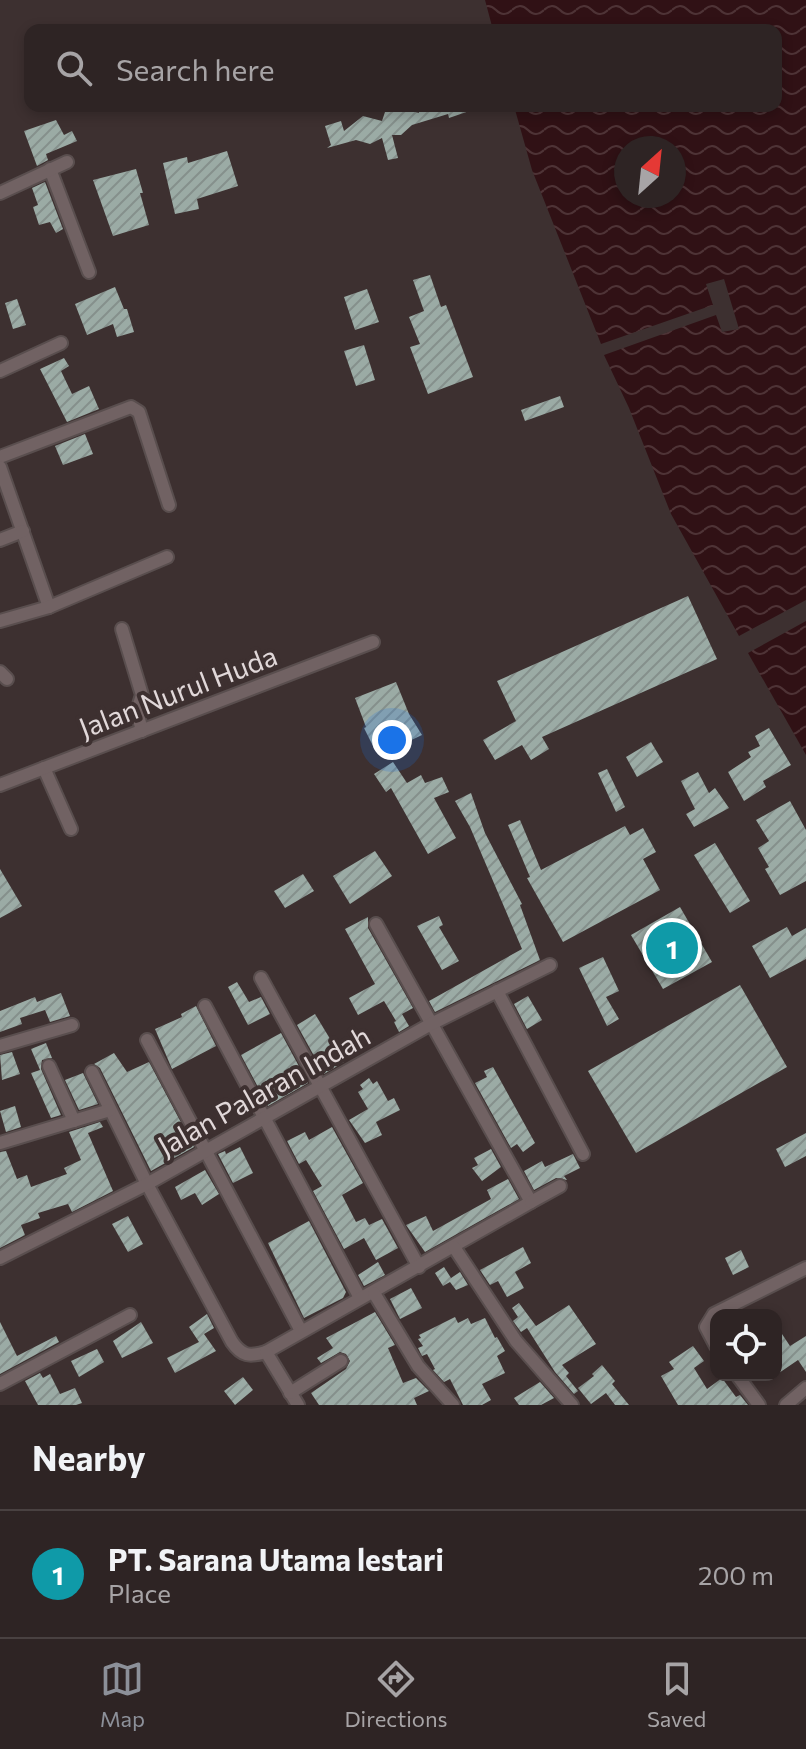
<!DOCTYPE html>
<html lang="en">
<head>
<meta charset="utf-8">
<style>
	:root { --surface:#2e2424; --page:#362c2c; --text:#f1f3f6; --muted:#a7a4a6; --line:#494141; --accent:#8c9099 }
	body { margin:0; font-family:Commissioner,sans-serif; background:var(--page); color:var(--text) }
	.controls { position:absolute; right:24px; bottom:24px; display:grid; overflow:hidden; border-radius:16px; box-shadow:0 4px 12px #0003 }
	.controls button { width:72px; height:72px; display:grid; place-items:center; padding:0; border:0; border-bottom:2px solid var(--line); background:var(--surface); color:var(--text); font:40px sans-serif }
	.compass { position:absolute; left:614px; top:136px; width:72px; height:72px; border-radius:50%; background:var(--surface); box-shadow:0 4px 12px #0003; rotate:27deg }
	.you { position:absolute; left:392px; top:740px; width:28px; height:28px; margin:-20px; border:6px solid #fff; border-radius:50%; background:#1a73e8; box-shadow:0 0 0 12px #1a73e833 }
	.badge { display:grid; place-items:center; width:52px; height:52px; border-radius:50%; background:var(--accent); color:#fff; font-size:26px; font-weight:700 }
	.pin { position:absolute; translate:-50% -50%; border:4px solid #fff; box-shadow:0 2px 8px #0006 }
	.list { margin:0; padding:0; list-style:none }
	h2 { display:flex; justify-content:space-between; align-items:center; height:104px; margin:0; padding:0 32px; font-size:34px }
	h2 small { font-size:26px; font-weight:400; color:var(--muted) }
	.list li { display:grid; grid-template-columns:52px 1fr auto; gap:24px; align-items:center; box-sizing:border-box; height:128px; padding:0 32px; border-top:2px solid var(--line) }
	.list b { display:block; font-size:30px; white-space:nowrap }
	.list p { margin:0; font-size:26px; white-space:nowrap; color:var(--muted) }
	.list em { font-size:26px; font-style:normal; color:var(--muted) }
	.icon { flex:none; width:44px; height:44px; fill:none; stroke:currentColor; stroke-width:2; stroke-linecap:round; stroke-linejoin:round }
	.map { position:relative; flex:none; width:806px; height:1405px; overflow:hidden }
	.search { position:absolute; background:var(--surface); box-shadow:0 4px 12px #0003; left:24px; right:24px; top:24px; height:88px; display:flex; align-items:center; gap:20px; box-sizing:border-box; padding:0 28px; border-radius:16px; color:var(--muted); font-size:30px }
	.sheet { height:232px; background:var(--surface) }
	nav { display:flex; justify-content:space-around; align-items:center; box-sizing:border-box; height:112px; border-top:2px solid var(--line); background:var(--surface); font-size:22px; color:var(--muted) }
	nav a { display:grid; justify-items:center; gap:4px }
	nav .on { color:var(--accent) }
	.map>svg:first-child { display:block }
	.water { fill:url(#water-waves); fill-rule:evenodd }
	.building { fill:url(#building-hatch) }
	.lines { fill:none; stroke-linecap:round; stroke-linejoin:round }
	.minor-casing { stroke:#594e4e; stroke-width:16 }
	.minor { stroke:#716263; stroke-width:12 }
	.labels { text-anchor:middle; stroke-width:8; stroke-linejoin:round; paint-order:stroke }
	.street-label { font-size:28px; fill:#e1d8d9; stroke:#3d3030 }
</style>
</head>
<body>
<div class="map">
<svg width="806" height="1405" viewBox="0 0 806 1405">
	<defs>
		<pattern id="water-waves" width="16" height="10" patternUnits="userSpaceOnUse" patternTransform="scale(2)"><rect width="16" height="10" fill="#301115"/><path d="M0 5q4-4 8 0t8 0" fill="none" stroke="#4e3336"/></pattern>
		<pattern id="building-hatch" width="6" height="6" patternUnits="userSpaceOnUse" patternTransform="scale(2)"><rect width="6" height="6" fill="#9baba5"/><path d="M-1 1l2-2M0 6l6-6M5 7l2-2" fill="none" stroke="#85908c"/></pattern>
	</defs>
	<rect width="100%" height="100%" fill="#3d3030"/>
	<g class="water">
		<path d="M 485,0 L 806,0 L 806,600 L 739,636 L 671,514 L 629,408 L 604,355 L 716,315 L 722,332 L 739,329 L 724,279 L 706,284 L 713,305 L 601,344 L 532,170 L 514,106 L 776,106 L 776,30 L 493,30 ZM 626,148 L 674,148 L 674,196 L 626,196 Z"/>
		<polygon points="806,621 806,755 748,653"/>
	</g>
	<g class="building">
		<polygon points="394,106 419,113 417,106 478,108 449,118 448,114 412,125 401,135 392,135 398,158 388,160 382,138 370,144 356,140 327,148 331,145 325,126 341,121 344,131 363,116 382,121 385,112"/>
		<polygon points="56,120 64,135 72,131 77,141 46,154 48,160 37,166 24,131"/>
		<polygon points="227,151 238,186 197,199 199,209 175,214 163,163 187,157 188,163"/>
		<polygon points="136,169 143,193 140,193 149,225 113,236 93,180"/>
		<polygon points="45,182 63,229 56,233 50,222 39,225 33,207 38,205 32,188"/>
		<polygon points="430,275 441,307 446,305 473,377 428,394 410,347 420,344 409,317 424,311 413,280"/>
		<polygon points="115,287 124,309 127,309 134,332 117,337 113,324 87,335 75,304"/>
		<polygon points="367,289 379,322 355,330 344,297"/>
		<polygon points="17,299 26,325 13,329 5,303"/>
		<polygon points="364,345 375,380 356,386 344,351"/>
		<polygon points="64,358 69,366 61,371 72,394 89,386 99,409 67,422 40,369"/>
		<polygon points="560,396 564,407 525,421 521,410"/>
		<polygon points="85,434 93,454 63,465 55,446"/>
		<polygon points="688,596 717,659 542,737 549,749 531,760 522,745 495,760 483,740 516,721 497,681"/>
		<polygon points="396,682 409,714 422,735 403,744 399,738 375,750 364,728 366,727 355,698"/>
		<polygon points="769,728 791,765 763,781 766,787 744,801 728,772 751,757 748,752 760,746 755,736"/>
		<polygon points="651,742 663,762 637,777 626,757"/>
		<polygon points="393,762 407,783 421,775 425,783 442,777 449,792 434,798 456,838 428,854 391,788 386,792 374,774"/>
		<polygon points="607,769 625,807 616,812 598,773"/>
		<polygon points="698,772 709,793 715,788 729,808 694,827 686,814 695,809 681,781"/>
		<polygon points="471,793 485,833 522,904 520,905 540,960 435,1012 429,1001 522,949 470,827 455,801"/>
		<polygon points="790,801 806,830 806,881 780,895 765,869 769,867 758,848 769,841 756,820"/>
		<polygon points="520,820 541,870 625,826 630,835 643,828 656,852 643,859 660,890 563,942 527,878 530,877 508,825"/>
		<polygon points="715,843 750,901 730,913 694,855"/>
		<polygon points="375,851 392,876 350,904 333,876"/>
		<polygon points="0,869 22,906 0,918"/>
		<polygon points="303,874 314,891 285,908 274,891"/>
		<polygon points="680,907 712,962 663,989 631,935"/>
		<polygon points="439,916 443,925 439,927 459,961 442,970 417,926"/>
		<polygon points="368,917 368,928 413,1008 402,1014 409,1026 399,1032 394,1022 396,1021 384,1001 358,1015 349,998 375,984 345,929"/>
		<polygon points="787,927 792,936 806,928 806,959 770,978 752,946"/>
		<polygon points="603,957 619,991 606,997 619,1019 607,1026 579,968"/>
		<polygon points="237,982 249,1002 261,997 270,1014 248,1025 228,987"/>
		<polygon points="740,985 787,1067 636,1153 588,1071"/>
		<polygon points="61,993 70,1016 50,1022 45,1010 20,1018 22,1024 0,1032 0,1011 35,997 37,1002"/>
		<polygon points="528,996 542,1020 527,1029 514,1004"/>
		<polygon points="196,1006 216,1046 172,1069 155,1029 182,1017 181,1014"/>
		<polygon points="315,1014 344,1062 324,1074 297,1025"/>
		<polygon points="281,1033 308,1083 268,1106 241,1055"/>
		<polygon points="46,1043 52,1058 42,1060 41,1069 61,1115 51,1118 31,1073 40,1070 31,1049"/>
		<polygon points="12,1052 20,1074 2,1080 0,1055"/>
		<polygon points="114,1053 127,1072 149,1062 194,1147 151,1171 100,1068 94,1064"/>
		<polygon points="493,1067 535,1143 523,1152 517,1144 511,1148 475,1083 487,1077 484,1071"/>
		<polygon points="83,1073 98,1104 79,1110 65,1080"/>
		<polygon points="369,1078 373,1084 377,1081 388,1101 394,1098 400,1110 376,1122 382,1135 365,1143 349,1120 368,1109 358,1092 363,1089 360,1085"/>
		<polygon points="15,1106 21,1127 6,1132 0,1111"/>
		<polygon points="100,1122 103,1127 88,1133 113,1191 72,1212 68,1204 38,1213 40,1218 21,1225 25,1235 0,1248 0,1152 6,1151 17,1179 27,1175 31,1187 67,1174 64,1168 81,1160 69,1132"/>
		<polygon points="332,1127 363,1183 342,1195 356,1222 365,1218 369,1225 382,1219 398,1248 376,1260 364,1238 344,1249 313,1191 322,1186 306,1160 299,1164 287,1141 305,1132 309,1140"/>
		<polygon points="806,1133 806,1156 785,1167 776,1149"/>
		<polygon points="240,1147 253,1173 233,1183 218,1154 225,1151 226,1154"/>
		<polygon points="491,1149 501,1167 482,1181 472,1168 478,1165 474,1158"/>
		<polygon points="573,1154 580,1168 564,1176 567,1180 556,1178 534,1190 524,1171 542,1161 545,1167"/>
		<polygon points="205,1170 219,1194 202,1205 195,1193 181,1200 175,1187"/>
		<polygon points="508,1179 519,1199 425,1252 406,1225 426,1216 433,1231 491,1199 487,1190"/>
		<polygon points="128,1216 143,1244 128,1252 112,1224"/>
		<polygon points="309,1221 346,1292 343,1298 304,1318 268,1243"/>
		<polygon points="523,1247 531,1263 515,1272 524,1288 507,1297 498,1281 490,1285 480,1270"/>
		<polygon points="741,1250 749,1267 733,1275 725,1258"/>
		<polygon points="378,1262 385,1275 364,1286 358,1275"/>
		<polygon points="444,1267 451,1278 460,1272 468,1285 456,1290 450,1282 443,1286 435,1273"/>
		<polygon points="411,1288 422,1308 400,1319 390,1299"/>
		<polygon points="519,1303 536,1326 569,1305 596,1344 562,1365 569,1373 566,1376 578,1391 574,1394 555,1372 527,1328 521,1332 513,1321 518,1317 512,1308"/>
		<polygon points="375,1312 395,1345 388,1348 403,1383 416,1378 429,1391 414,1398 417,1405 319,1405 311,1393 346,1369 350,1361 346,1354 340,1352 321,1363 317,1358 333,1348 326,1338"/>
		<polygon points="207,1314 214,1328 204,1334 216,1351 175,1373 167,1358 199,1342 189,1327"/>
		<polygon points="455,1317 458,1323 468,1318 471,1324 485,1318 495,1338 497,1337 505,1351 497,1356 505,1373 482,1384 491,1400 482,1405 463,1405 450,1379 444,1382 433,1370 435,1369 427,1354 422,1356 418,1348 423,1346 418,1339 421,1338 419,1335"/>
		<polygon points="0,1322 17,1356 56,1336 59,1342 0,1374"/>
		<polygon points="141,1322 153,1343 122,1358 113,1341"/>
		<polygon points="776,1325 790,1346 806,1336 806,1372 798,1360 776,1375"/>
		<polygon points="693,1346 704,1361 694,1368 707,1389 722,1378 736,1397 740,1395 748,1405 678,1405 661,1376 674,1369 669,1362"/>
		<polygon points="97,1349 104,1362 79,1377 71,1361"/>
		<polygon points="602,1365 615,1381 612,1384 629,1405 615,1405 606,1393 591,1404 578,1388 594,1376 592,1374"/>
		<polygon points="40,1373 43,1378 50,1374 60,1394 75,1388 82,1403 76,1405 38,1405 25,1381"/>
		<polygon points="243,1377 253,1390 235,1405 224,1391"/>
		<polygon points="540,1382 554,1398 541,1405 519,1405 514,1398"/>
	</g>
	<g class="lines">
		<defs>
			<g id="minor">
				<polyline points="50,169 89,272"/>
				<polyline points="0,193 67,162"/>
				<polyline points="0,371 61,343"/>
				<polyline points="0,457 131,407 139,412 169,505"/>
				<polyline points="0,467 49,607"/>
				<polyline points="0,540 23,531"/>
				<polyline points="0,621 49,607 167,557"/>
				<polyline points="122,629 142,695 137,711 142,731"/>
				<polyline points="0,672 7,679"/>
				<polyline points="44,768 71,829"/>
				<polyline points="0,785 373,642"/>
				<polyline points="261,978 419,1267"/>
				<polyline points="497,991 583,1154"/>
				<polyline points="205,1006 360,1298"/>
				<polyline points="147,1040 301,1331"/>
				<polyline points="0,1046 72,1025"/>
				<polyline points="49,1066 74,1121"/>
				<path d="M 92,1072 L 147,1184 L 232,1342 C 242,1356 249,1357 266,1352 L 531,1202 L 376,924"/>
				<polyline points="0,1143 110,1110"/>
				<polyline points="531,1202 560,1186"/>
				<polyline points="454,1247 516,1341 572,1405"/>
				<polyline points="0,1258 147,1184 431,1024 550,965"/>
				<polyline points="374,1293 418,1366 453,1405"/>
				<polyline points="716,1346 706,1327 714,1314 806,1268"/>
				<polyline points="266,1352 298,1405"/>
				<polyline points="737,1375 759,1405"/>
				<polyline points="0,1384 130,1315"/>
				<polyline points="290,1393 341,1361"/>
				<polyline points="786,1405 806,1388"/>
			</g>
		</defs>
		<use href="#minor" class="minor-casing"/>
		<use href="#minor" class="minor"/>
	</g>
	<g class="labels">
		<g class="street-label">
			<text transform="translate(178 692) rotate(-21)" y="10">Jalan Nurul Huda</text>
			<text transform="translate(264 1091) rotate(-29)" y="10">Jalan Palaran Indah</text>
		</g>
	</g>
</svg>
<div class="controls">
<button><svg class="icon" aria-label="locate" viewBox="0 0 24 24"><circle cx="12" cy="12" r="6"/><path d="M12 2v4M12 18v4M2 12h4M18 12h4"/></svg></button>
</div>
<svg class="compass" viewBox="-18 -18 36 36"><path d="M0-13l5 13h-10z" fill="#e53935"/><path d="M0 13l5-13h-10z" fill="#a7a4a6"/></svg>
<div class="you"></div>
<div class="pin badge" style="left:672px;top:948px;background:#0f9aa8">1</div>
<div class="search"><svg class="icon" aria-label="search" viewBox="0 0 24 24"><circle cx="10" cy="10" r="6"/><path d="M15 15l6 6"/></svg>Search here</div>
</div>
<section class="sheet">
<h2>Nearby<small></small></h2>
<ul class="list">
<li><span class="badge" style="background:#0f9aa8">1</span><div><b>PT. Sarana Utama lestari</b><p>Place</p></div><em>200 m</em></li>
</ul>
</section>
<nav>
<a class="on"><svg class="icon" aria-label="map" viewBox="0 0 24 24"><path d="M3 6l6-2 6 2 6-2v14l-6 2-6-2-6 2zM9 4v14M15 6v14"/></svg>Map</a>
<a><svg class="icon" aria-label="directions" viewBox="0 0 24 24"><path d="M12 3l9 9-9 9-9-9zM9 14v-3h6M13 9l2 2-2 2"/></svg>Directions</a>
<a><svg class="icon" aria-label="saved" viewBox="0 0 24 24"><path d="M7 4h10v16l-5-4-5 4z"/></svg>Saved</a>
</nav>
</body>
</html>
